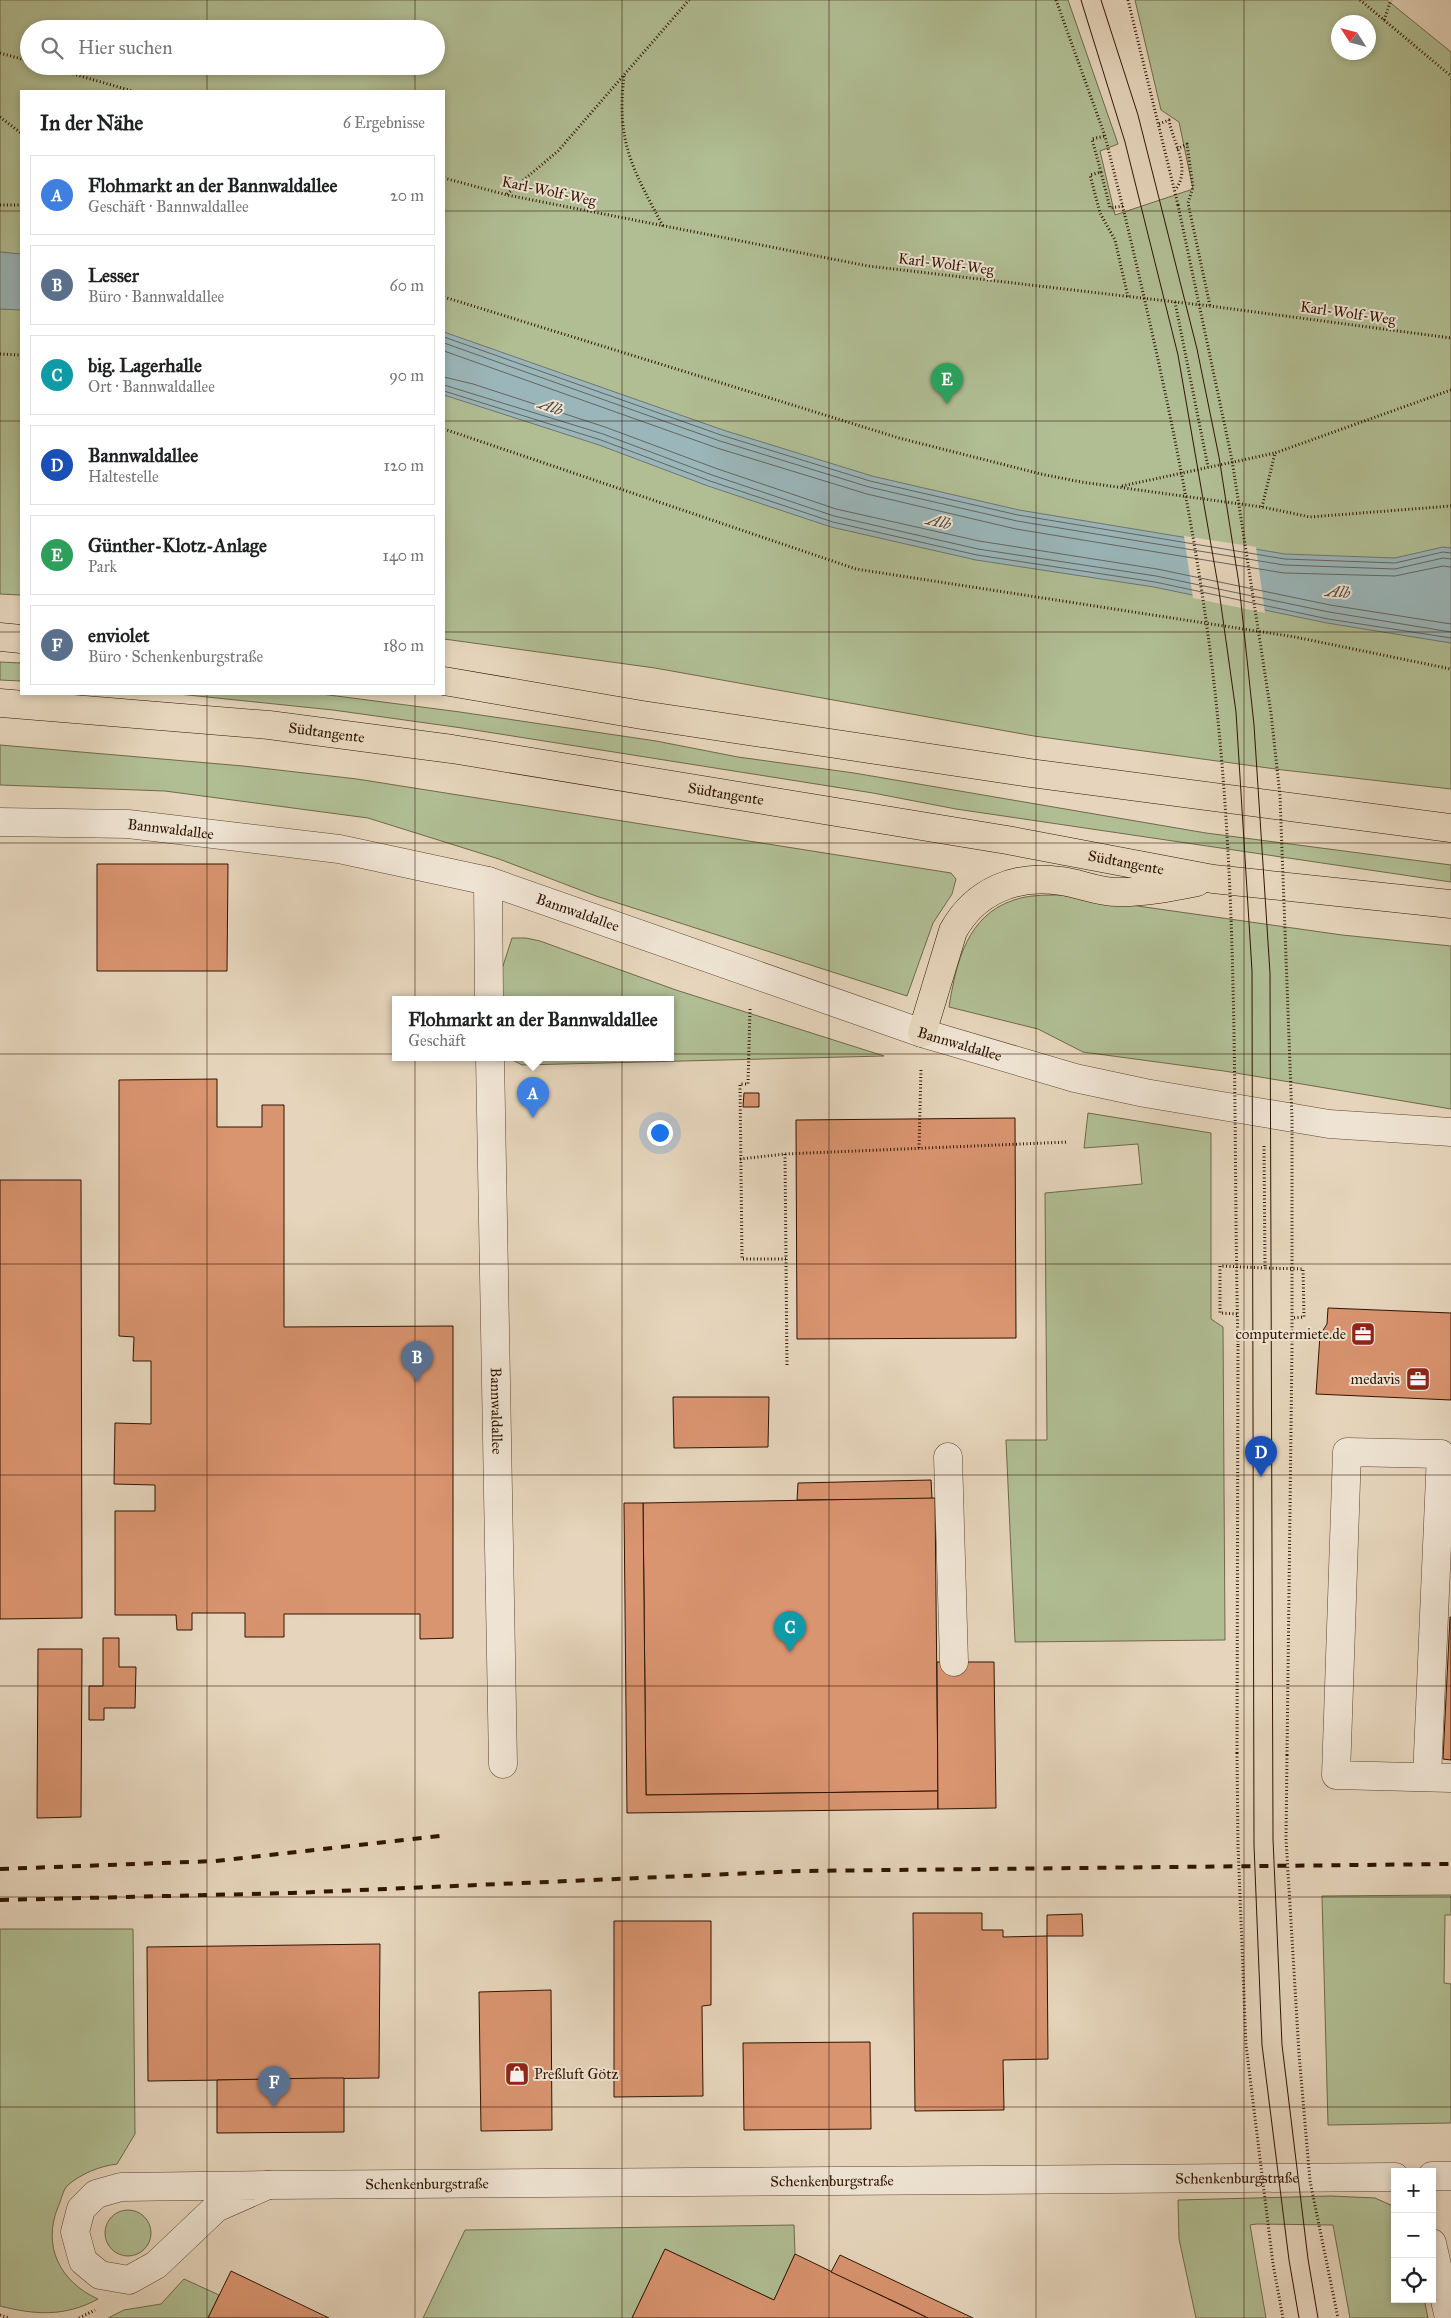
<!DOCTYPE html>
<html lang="de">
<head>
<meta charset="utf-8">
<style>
	:root { --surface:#fff; --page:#f6f6f6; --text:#202124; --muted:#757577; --line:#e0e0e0; --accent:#1a73e8 }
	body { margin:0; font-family:"IM FELL Great Primer",serif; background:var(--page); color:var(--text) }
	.controls { position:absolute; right:15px; bottom:15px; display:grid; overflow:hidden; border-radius:0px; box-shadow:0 2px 8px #0003 }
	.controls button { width:45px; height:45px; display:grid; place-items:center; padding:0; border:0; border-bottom:1px solid var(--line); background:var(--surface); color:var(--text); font:25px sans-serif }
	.compass { position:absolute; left:1331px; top:15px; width:45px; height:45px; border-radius:50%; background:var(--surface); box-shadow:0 2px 8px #0003; rotate:306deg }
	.you { position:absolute; left:659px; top:1132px; width:18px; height:18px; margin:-12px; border:4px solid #fff; border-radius:50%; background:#1a73e8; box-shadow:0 0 0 8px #1a73e833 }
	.badge { display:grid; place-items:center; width:32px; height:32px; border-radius:50%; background:var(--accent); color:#fff; font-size:16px; font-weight:700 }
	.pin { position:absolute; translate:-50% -41px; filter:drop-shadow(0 1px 2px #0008) }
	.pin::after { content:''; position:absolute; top:26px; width:18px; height:15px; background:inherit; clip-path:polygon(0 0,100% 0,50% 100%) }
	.popup { position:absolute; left:392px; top:996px; width:282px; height:65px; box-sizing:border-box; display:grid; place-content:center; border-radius:0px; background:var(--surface); filter:drop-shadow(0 1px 4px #0005); font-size:16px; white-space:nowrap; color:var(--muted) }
	.popup b { font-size:19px; color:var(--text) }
	.popup::after { content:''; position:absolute; left:50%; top:100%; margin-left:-10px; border:10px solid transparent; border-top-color:var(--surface) }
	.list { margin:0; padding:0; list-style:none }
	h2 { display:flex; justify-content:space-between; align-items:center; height:65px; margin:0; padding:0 20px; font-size:21px }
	h2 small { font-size:16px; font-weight:400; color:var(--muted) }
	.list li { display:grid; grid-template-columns:32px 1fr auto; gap:15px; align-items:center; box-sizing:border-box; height:80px; margin:0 10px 10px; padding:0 10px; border:1px solid var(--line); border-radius:0px }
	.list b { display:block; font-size:19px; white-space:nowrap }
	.list p { margin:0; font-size:16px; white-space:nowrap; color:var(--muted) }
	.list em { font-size:16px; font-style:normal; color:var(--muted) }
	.icon { flex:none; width:28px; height:28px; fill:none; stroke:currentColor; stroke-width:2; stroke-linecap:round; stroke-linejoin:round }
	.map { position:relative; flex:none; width:1451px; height:2318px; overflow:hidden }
	.search { position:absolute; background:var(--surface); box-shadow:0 2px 8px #0003; left:20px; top:20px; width:425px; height:55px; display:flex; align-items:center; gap:12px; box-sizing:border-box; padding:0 18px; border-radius:28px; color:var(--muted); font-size:19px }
	.panel { position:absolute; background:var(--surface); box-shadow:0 2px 8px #0003; left:20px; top:90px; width:425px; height:605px; border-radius:0px }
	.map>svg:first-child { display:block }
	.green { fill:#b1be94; stroke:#70694a; fill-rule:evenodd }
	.water { fill:#9ab6ba; stroke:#6f7570 }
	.pier { fill:#e6d5bc }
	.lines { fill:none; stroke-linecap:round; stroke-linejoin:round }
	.shore { stroke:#64655d; stroke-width:1 }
	.building { fill:#d99470; stroke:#2f1400 }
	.minor-casing { stroke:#5d442f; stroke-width:29 }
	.highway-casing { stroke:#2f1400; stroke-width:29 }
	.path { stroke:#2f1400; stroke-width:3; stroke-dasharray:1 2.5; stroke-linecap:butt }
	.minor { stroke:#efe4d3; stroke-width:28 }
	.highway { stroke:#e6d5bc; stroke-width:28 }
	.tram { stroke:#2f1400; stroke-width:1 }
	.rail { stroke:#2f1400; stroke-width:4; stroke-dasharray:9 9; stroke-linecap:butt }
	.path-bridge { stroke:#2f1400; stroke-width:3; stroke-dasharray:1 2.5; stroke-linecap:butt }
	.grid { fill:none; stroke:#2f1400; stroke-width:1; stroke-opacity:0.55 }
	.labels { text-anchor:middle; stroke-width:4; stroke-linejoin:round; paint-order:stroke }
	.street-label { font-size:15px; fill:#2f1400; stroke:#efe4d3 }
	.poi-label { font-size:15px; fill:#2f1400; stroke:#efe4d3; text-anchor:end }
	.water-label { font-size:16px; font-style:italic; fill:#544d41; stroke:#efe4d3 }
</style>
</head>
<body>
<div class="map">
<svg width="1451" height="2318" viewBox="0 0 1451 2318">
	<rect width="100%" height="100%" fill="#e6d5bc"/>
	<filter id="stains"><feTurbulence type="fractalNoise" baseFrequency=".004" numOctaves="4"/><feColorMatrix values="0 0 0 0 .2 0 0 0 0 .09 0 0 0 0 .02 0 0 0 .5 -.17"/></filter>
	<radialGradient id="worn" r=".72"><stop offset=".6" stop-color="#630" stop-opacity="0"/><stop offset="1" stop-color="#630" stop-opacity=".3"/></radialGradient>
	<g class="green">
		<path d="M 0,0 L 1068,0 L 1118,144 L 1100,151 L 1115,215 L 1193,189 L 1179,122 L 1161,110 L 1135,0 L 1387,0 L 1451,52 L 1451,789 L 1283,770 L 1034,736 L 655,668 L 444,639 L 444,91 L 21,91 L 21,595 L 0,594 ZM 1338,22 L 1368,22 L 1368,52 L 1338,52 ZM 29,29 L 436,29 L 436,66 L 29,66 Z"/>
		<polygon points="0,662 21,663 21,681 0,680"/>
		<polygon points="178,694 321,694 460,712 656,741 738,757 854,773 1206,833 1451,865 1451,882 956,809 873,793 462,728 333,710"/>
		<polygon points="0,745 243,766 357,779 951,873 956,879 952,894 933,923 907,996 596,896 499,859 368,818 165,791 0,785"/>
		<path d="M 1060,895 L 1342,935 L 1451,946 L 1451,1109 L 1224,1071 L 1083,1052 L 1038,1029 L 949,1007 C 956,963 967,915 1014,900 C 1028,895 1045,895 1060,895 Z"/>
		<polygon points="512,938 526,938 540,941 676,990 884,1056 522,1065 507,1057 670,1057 670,999 502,999 502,969"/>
		<polygon points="1088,1113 1211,1133 1211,1319 1223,1327 1225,1640 1015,1642 1006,1440 1047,1440 1045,1193 1142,1184 1138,1144 1084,1148"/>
		<polygon points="1451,1895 1451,1915 1445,1915 1444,1983 1451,1984 1451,2123 1328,2125 1322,1896"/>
		<path d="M 0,1929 L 133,1929 L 135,2134 L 117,2164 C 100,2166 80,2174 67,2186 C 63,2190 61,2201 58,2207 C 42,2246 60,2282 98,2299 C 65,2317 35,2315 0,2306 Z"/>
		<polygon points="1331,2196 1375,2198 1395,2207 1395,2299 1424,2299 1428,2318 1350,2318 1333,2225 1257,2224 1250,2225 1266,2318 1196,2318 1179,2239 1178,2200"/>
		<circle cx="128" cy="2233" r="23"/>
		<polygon points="794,2225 795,2254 774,2300 665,2249 632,2318 423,2318 465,2230"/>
		<polygon points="184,2279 219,2295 208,2318 108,2318 124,2310 161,2304"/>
	</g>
	<g class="water">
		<polygon points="0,252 21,254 21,310 0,309"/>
		<polygon points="444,332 723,430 872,476 1019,510 1285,554 1395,558 1443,547 1451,548 1451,643 1327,623 1154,587 976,560 831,527 708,486 599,445 444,395"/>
	</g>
	<polygon class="pier" points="1184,536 1256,547 1265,613 1193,598"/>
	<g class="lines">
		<g class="shore">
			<polyline points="444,337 721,435 870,481 1018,515 1285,559 1395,563 1443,552 1451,553"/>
			<polyline points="444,343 720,441 869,487 1017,521 1284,565 1395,569 1443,558 1451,559"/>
			<polyline points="444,351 717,448 867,494 1016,529 1284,573 1395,576 1443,566 1451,567"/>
			<polyline points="444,377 473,384 605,427 715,468 836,509 979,541 1157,569 1330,605 1451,624"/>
			<polyline points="444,385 603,434 712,475 834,516 978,549 1156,576 1329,612 1451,632"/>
			<polyline points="444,391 601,440 710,481 833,522 977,555 1155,582 1328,619 1451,638"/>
		</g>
	</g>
	<g class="building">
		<polygon points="97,864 228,864 227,971 97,971"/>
		<polygon points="217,1079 217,1127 262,1127 262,1105 284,1105 284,1327 453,1326 453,1638 420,1639 420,1614 284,1614 284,1637 245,1637 245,1613 192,1613 192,1630 177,1630 176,1615 115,1615 115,1511 155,1511 155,1485 114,1484 115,1423 151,1424 151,1361 133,1361 134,1337 119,1336 119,1080"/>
		<polygon points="744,1093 759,1093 759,1107 743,1107"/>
		<polygon points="1015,1118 1016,1338 797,1339 796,1120"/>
		<polygon points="0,1180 81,1180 82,1618 0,1619"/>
		<polygon points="1328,1308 1451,1313 1451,1400 1316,1394 1320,1335 1327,1324"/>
		<polygon points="673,1397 769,1397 768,1447 674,1448"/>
		<polygon points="931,1480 932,1499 797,1500 798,1483"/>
		<polygon points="935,1498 938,1791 646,1795 643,1503"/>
		<polygon points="624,1503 643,1503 646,1795 938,1791 938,1809 627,1813"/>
		<polygon points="1450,1617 1451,1617 1451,1760 1443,1759"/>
		<polygon points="103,1638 119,1638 119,1667 136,1667 135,1708 104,1708 104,1720 89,1720 89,1686 103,1686"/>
		<polygon points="38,1649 82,1649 81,1817 37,1818"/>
		<polygon points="937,1662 994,1662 996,1808 938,1809"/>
		<polygon points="913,1913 982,1913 982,1930 1003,1930 1003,1937 1047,1936 1048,2059 1003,2060 1004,2110 915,2111"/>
		<polygon points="1082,1914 1083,1936 1047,1936 1047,1915"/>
		<polygon points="614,1921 711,1921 711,2005 702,2006 703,2096 614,2097"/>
		<polygon points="380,1944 379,2078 148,2081 147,1947"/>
		<polygon points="551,1990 552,2130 481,2131 479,1992"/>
		<polygon points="870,2042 871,2129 744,2130 743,2043"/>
		<polygon points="322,2078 344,2078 344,2132 217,2133 217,2080"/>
		<polygon points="665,2249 774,2300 795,2254 928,2318 632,2318"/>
		<polygon points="840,2255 973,2318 928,2318 904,2306 831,2272"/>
		<polygon points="231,2271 329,2318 208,2318"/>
	</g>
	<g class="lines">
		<defs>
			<g id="minor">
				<path id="s1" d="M 0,822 L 128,824 L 339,849 L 488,881 L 922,1033 L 1075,1078 L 1145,1093 L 1329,1124 L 1451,1132"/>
				<polyline points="488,881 489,999"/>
				<path id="s2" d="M 490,1057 L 503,1764"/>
				<polyline points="948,1457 954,1662"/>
				<polyline points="1427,1777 1441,1454 1347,1452 1336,1775 1451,1778"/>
				<polyline points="1432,2176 1451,2176"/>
				<path id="s3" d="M 268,2185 L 1395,2177"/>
				<polygon points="268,2185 216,2208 156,2265 129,2280 100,2275 83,2261 75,2232 81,2209 96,2194 121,2187"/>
				<polyline points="1432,2243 1449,2318"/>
			</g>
			<g id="highway">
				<polyline points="0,637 21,639"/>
				<polyline points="444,681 642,715 1030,773 1451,828"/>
				<path id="s4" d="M 0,703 L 269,725 L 452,749 L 1007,840 L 1213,879 L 1451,904"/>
				<path d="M 922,1033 L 953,931 C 975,891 1016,874 1061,881 C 1079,883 1098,892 1117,892 C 1143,893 1172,887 1197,882"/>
			</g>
		</defs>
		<use href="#minor" class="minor-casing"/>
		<use href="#highway" class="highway-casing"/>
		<g class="path">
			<polyline points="1056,0 1105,136 1125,216"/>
			<polyline points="1128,0 1178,205"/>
			<polyline points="1360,0 1451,76"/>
			<polyline points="1384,20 1391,0"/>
			<polyline points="0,53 29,61"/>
			<polyline points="46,66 132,91"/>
			<path d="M 624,76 C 616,142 633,170 663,226"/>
			<polyline points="0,117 21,133"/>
			<path d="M 1159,124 L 1169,120 C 1173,143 1192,169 1175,190"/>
			<polyline points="1177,149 1187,144 1193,187 1188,203 1210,306"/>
			<polyline points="1101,172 1092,139 1105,136"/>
			<polyline points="444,178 507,195 868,266 1210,306 1451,338"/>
			<polyline points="507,194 558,151 689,0"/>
			<polyline points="0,205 21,205"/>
			<polyline points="1123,206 1110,208 1101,172 1090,175 1100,213 1115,240 1128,297"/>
			<polyline points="444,297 899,438 1041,474 1081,482 1262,507 1310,517 1451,506"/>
			<polyline points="1175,302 1208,467"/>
			<polyline points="0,354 21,355"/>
			<polyline points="444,429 856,569 1295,637 1451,669"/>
			<polyline points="1122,486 1275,453"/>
			<polyline points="1262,507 1275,453 1451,390"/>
			<polyline points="750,1009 748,1084 740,1084 742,1259 786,1259"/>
			<polyline points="1264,1146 1265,1268 1303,1269 1304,1317 1292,1318"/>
			<polyline points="919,1148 921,1069"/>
			<polyline points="785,1154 787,1367"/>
			<polyline points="740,1159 785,1154 1068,1142"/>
			<polyline points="1237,1314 1220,1313 1220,1266 1265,1268"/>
			<polyline points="1237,1753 1238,1345"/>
			<polyline points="1287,1755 1292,1347"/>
			<polyline points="0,2315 9,2318"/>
			<polyline points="79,2318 95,2310"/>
		</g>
		<use href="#minor" class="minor"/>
		<use href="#highway" class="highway"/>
		<g class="tram">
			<polyline points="1081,0 1125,142 1178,355 1219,591 1236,712 1252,971 1254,1845 1262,2045 1289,2260 1299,2318"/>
			<polyline points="1101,0 1138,115 1197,349 1219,457 1239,584 1254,725 1270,973 1273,1839 1282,2045 1308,2259 1318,2318"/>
		</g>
		<g class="rail">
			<polyline points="0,1869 215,1861 448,1835"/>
			<polyline points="0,1900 292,1893 800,1871 1451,1864"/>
		</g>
		<g class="path-bridge">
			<polyline points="1178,205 1232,460 1271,713 1280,796 1292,1119 1292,1347"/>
			<path d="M 1125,216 C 1164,380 1200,543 1217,711 C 1239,921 1233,1133 1238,1345"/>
			<polyline points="1237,1753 1238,1846 1246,2045 1273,2264 1283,2318"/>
			<polyline points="1287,1755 1286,1839 1299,2054 1310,2181 1338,2318"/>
		</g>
	</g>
	<path class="grid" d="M 207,0 L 207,29M 415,0 L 415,29M 622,0 L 622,2318M 829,0 L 829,2318M 1036,0 L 1036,2318M 1244,0 L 1244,2318M 207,66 L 207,91M 415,66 L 415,91M 0,211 L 21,211M 444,211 L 1451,211M 0,421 L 21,421M 444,421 L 1451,421M 0,632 L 21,632M 444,632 L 1451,632M 207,694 L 207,2318M 415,694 L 415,2318M 0,843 L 1451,843M 0,1054 L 1451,1054M 0,1264 L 1451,1264M 0,1475 L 1451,1475M 0,1686 L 1451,1686M 0,1897 L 1451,1897M 0,2107 L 1451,2107"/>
	<defs>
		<symbol id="office-square" viewBox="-11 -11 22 22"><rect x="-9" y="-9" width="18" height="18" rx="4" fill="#8f2418" stroke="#efe4d3"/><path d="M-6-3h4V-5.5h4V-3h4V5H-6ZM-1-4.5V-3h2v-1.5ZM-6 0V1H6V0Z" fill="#fff"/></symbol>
		<symbol id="shop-square" viewBox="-11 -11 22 22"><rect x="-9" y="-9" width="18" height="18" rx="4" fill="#8f2418" stroke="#efe4d3"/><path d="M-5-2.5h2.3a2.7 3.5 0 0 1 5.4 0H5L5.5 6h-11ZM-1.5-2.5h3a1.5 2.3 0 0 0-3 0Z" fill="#fff"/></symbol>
	</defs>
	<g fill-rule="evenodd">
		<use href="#office-square" x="1349" y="1320" width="28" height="28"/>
		<use href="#office-square" x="1404" y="1365" width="28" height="28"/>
		<use href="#shop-square" x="503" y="2060" width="28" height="28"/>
	</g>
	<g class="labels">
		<g class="street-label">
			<text transform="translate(549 191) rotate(12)" y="5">Karl-Wolf-Weg</text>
			<text transform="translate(946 264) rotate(7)" y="5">Karl-Wolf-Weg</text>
			<text transform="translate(1348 313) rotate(8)" y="5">Karl-Wolf-Weg</text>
			<text dy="5" stroke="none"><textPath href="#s4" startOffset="328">Südtangente</textPath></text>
			<text dy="5" stroke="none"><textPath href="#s4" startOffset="732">Südtangente</textPath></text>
			<text dy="5" stroke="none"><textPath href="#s1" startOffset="171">Bannwaldallee</textPath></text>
			<text dy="5" stroke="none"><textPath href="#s4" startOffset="1138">Südtangente</textPath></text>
			<text dy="5" stroke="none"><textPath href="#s1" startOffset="588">Bannwaldallee</textPath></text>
			<text dy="5" stroke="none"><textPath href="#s1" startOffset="992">Bannwaldallee</textPath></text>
			<text dy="5" stroke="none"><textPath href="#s2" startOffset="354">Bannwaldallee</textPath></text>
			<text dy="5" stroke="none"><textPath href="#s3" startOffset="969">Schenkenburgstraße</textPath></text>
			<text dy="5" stroke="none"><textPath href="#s3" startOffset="564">Schenkenburgstraße</textPath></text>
			<text dy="5" stroke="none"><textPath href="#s3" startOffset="159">Schenkenburgstraße</textPath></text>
		</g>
		<g class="poi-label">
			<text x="1346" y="1339">computermiete.de</text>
			<text x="1400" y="1384">medavis</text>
			<text x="534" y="2079" text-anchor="start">Preßluft Götz</text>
		</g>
		<g class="water-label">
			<text transform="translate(551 406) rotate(20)" y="6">Alb</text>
			<text transform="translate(939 521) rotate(13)" y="6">Alb</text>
			<text transform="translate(1338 591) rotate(5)" y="6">Alb</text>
		</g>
	</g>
	<rect width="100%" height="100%" filter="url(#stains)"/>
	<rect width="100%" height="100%" fill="url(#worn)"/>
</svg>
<div class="controls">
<button>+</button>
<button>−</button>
<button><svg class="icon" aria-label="locate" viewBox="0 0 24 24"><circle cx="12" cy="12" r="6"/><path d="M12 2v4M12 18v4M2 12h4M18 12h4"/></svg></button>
</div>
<svg class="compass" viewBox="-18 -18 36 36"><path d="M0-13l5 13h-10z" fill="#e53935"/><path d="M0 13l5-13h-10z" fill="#757577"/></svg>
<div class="you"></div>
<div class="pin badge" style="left:533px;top:1118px;background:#3f7fe0">A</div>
<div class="popup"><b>Flohmarkt an der Bannwaldallee</b>Geschäft</div>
<div class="pin badge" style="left:417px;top:1382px;background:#5c6f8a">B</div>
<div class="pin badge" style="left:790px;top:1652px;background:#0f9aa8">C</div>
<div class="pin badge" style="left:1261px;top:1477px;background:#1a4fb4">D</div>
<div class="pin badge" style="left:947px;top:404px;background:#2e9e5b">E</div>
<div class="pin badge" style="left:274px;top:2107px;background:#5c6f8a">F</div>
<div class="search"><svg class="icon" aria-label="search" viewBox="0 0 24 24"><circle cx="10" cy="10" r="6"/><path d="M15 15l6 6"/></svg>Hier suchen</div>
<section class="panel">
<h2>In der Nähe<small>6 Ergebnisse</small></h2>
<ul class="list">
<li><span class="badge" style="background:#3f7fe0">A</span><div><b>Flohmarkt an der Bannwaldallee</b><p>Geschäft · Bannwaldallee</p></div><em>20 m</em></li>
<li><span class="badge" style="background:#5c6f8a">B</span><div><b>Lesser</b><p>Büro · Bannwaldallee</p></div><em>60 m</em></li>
<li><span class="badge" style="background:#0f9aa8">C</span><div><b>big. Lagerhalle</b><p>Ort · Bannwaldallee</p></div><em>90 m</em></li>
<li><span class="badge" style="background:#1a4fb4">D</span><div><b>Bannwaldallee</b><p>Haltestelle</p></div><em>120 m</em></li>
<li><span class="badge" style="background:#2e9e5b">E</span><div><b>Günther-Klotz-Anlage</b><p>Park</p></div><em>140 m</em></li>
<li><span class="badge" style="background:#5c6f8a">F</span><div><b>enviolet</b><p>Büro · Schenkenburgstraße</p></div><em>180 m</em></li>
</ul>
</section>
</div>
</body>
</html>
